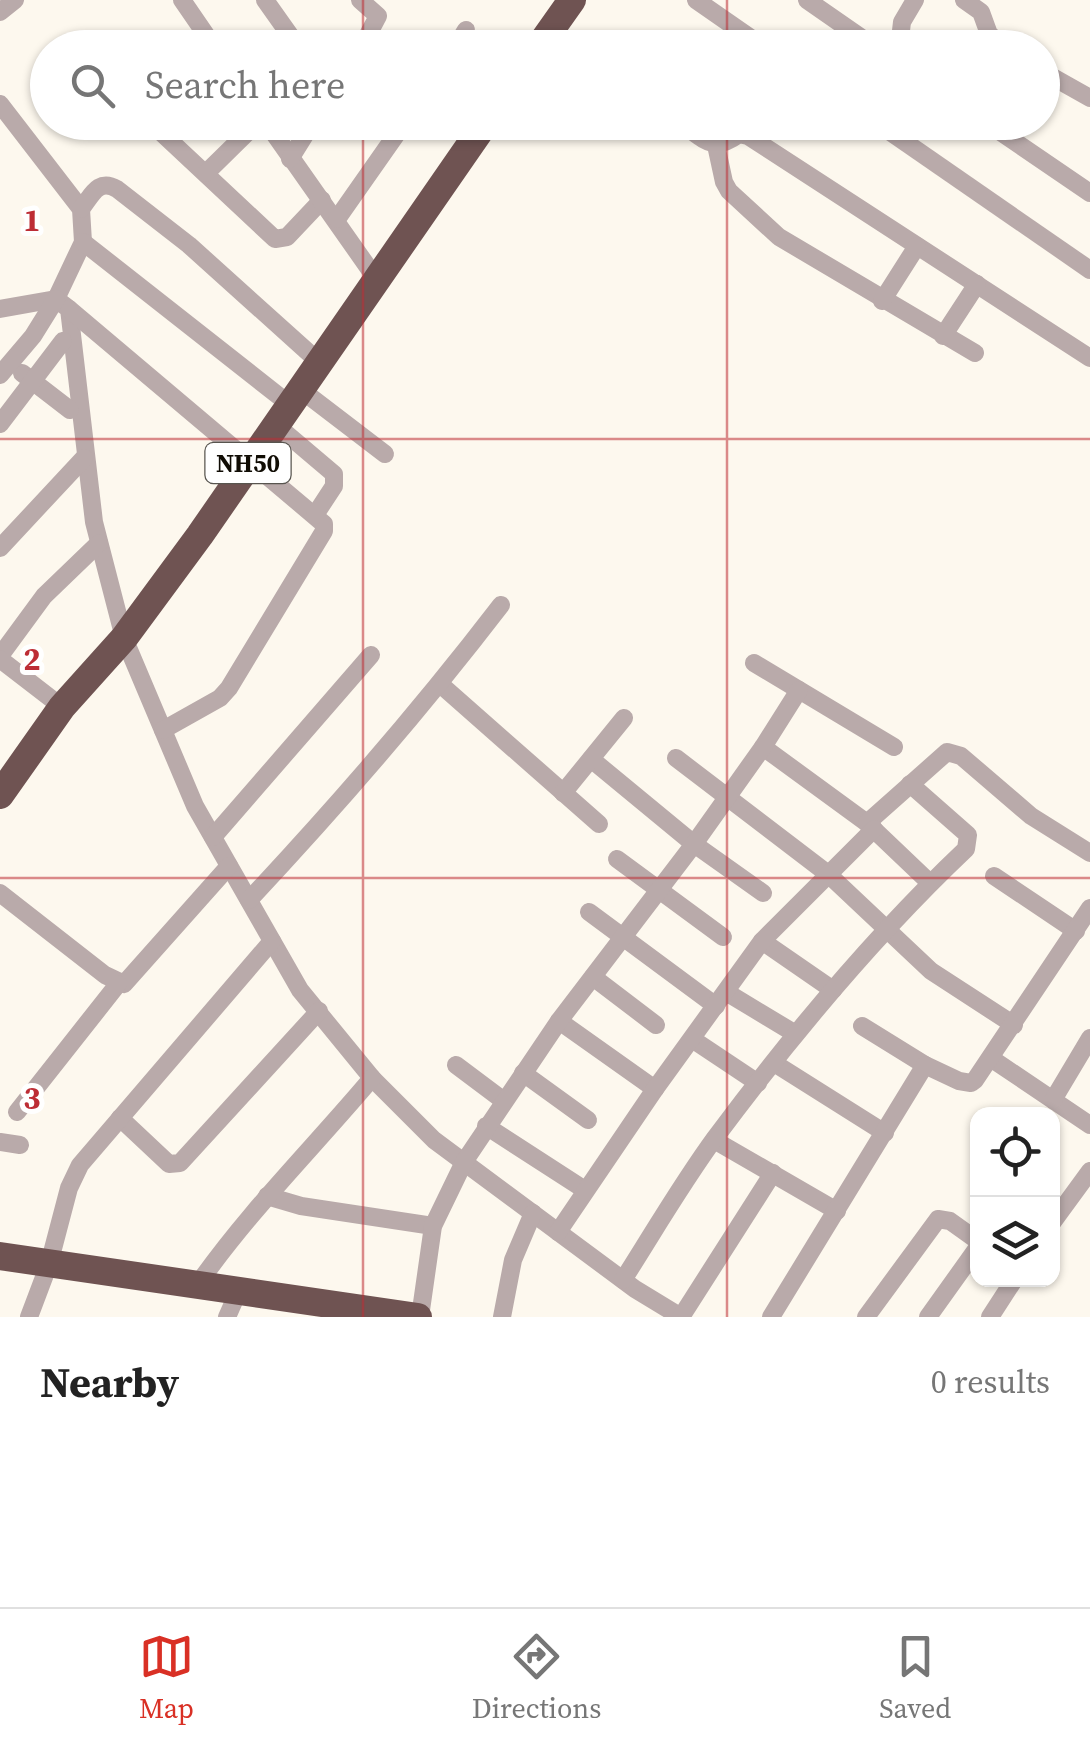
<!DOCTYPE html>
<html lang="en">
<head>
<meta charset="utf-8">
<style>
	:root { --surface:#fff; --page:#f2f2f2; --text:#222; --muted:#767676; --line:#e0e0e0; --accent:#d93025 }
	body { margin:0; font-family:"Source Serif 4",serif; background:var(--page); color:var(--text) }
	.controls { position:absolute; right:30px; bottom:30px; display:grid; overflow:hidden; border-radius:20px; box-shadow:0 2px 8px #0004 }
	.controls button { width:90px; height:90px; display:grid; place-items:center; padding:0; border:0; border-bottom:2px solid var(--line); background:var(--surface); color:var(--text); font:50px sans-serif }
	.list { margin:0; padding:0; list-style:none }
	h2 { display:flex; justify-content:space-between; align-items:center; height:130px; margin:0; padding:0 40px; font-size:42px }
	h2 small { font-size:32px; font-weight:400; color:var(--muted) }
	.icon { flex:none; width:55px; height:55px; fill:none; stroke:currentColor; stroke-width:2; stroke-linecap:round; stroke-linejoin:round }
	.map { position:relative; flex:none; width:1090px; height:1317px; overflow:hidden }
	.search { position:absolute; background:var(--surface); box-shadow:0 2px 8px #0004; left:30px; right:30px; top:30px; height:110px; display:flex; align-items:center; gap:25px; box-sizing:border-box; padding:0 35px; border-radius:55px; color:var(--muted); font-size:38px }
	.sheet { height:290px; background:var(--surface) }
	nav { display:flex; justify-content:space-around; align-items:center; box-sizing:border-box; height:140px; border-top:2px solid var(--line); background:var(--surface); font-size:28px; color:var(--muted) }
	nav a { display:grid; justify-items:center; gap:5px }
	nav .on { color:var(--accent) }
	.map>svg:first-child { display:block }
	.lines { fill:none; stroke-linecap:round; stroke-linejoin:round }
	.minor { stroke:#b9aaaa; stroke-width:18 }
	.highway { stroke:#6f5352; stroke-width:28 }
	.grid { fill:none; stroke:#bd2d35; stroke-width:2.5; stroke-opacity:0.55 }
	.labels { text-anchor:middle; stroke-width:10; stroke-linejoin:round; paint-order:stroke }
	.shield { fill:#fff; stroke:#58554f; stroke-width:2.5 }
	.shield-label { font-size:25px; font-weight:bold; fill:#100c04 }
	.grid-label { font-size:32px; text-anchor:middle; font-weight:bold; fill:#bd2d35; stroke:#fff; stroke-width:10; stroke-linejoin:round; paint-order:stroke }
</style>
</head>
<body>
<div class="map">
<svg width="1090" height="1317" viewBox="0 0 1090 1317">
	<rect width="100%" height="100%" fill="#fdf8ee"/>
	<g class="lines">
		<g class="minor">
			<polyline points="182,0 215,48"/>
			<polyline points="265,0 299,48"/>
			<polyline points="360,0 378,16 361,48"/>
			<polyline points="696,0 765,48"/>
			<polyline points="807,0 876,48"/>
			<polyline points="964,0 981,12 989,34 1005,48"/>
			<polyline points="0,12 15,0"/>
			<polyline points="548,34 568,48"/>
			<polyline points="455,48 466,30"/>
			<polyline points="899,48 902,22 915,0"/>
			<polyline points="1042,71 1090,98"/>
			<polyline points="0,104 81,209 83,242 56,299 69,309 94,522 124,638 195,806 300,990 372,1078 434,1140 635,1289 681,1317"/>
			<polyline points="150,122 275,239 287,237 322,200"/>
			<polyline points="266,122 377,280"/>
			<path d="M 679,122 C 705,139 712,154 739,134 L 748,136 L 1090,358"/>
			<polyline points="876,122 1090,270"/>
			<polyline points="986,122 1090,193"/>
			<polyline points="716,145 724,182 729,191 779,237 975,353"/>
			<polyline points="290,159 313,122"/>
			<polyline points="206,173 258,122"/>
			<path d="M 81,209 C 92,195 98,178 117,189 L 189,245 L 319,362"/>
			<polyline points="337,219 405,122"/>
			<polyline points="83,242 289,404"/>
			<polyline points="882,301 917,246"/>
			<polyline points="0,309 56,299"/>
			<polyline points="69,309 324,524 324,531 229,688 220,698 163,730"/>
			<polyline points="943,336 977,284"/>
			<polyline points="22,373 70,410"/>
			<polyline points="0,375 33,336 56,299"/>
			<polyline points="300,389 385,454"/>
			<polyline points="0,424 63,341"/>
			<polyline points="275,424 334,474 334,486 315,515"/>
			<polyline points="0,548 84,458"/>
			<polyline points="0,656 44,596 99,543"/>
			<polyline points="0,659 62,707"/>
			<polyline points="754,663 894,747"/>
			<polyline points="440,684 599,824"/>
			<polyline points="763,747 867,823 930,883"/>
			<polyline points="676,758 828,874 931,971 1014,1025"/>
			<polyline points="591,759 694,844 763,893"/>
			<polyline points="563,793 624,718"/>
			<polyline points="867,823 947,752 961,756 1031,816 1090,853"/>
			<polyline points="213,837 371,655"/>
			<polyline points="617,859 723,937"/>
			<polyline points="994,876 1076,931"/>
			<polyline points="0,893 105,975 124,984 229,866"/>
			<path d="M 249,900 C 337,806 422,708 501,605"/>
			<polyline points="589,912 716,1006"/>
			<polyline points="762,941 833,990"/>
			<polyline points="593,977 656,1025"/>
			<polyline points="726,992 794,1033"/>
			<polyline points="559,1021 655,1089"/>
			<polyline points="862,1026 925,1065"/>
			<polyline points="692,1039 758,1083"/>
			<polyline points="992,1059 1090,1125"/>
			<polyline points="774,1063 885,1133"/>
			<polyline points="456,1065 504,1101"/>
			<polyline points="523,1073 588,1120"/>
			<polyline points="1053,1100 1090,1038"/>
			<polyline points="17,1112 118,984"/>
			<polyline points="120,1118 169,1164 180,1163 319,1011"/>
			<polyline points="486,1126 585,1190"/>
			<polyline points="714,1140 837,1211"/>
			<polyline points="0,1142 20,1145"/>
			<polyline points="267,1196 301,1206 433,1226"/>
			<polyline points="1052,1223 1090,1171"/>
			<polyline points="558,1232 655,1089 762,941 874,829"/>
			<path d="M 623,1280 C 653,1233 682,1183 715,1138 C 791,1036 874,936 966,849 L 968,835 L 910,784"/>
			<path d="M 198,1284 C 250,1210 314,1147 372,1078"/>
			<polyline points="29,1317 49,1264 69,1188 80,1165 272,941"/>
			<polyline points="227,1317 238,1292"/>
			<polyline points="420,1317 433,1226 464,1162 559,1021 694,844 763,747 799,690"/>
			<polyline points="502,1317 513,1260 533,1213"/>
			<polyline points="681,1317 773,1173"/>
			<polyline points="771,1317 925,1065 959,1081 971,1083 975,1080 1090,908"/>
			<polyline points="866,1317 938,1219 950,1221 978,1241"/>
			<polyline points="928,1317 978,1247"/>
			<polyline points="990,1317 1014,1280"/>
		</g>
		<g class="highway">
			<polyline points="538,48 572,0"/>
			<polyline points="0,795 62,707 124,638 200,535 486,122"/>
			<polyline points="0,1256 418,1317"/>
		</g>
	</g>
	<path class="grid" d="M 363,0 L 363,48M 727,0 L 727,48M 363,122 L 363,1317M 727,122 L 727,1317M 0,439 L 1090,439M 0,878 L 1090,878"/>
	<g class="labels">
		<rect class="shield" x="205.5" y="443" width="85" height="40" rx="8"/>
		<g class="shield-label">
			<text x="248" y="472">NH50</text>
		</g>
	</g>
	<g class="grid-label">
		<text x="32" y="231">1</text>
		<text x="32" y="670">2</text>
		<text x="32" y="1109">3</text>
	</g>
</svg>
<div class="controls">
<button><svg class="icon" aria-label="locate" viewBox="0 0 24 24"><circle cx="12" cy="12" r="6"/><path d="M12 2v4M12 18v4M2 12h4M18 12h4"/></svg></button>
<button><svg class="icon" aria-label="layers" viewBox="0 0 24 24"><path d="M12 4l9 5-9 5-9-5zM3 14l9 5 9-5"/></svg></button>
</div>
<div class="search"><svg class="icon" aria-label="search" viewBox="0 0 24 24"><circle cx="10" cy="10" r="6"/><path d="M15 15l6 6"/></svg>Search here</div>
</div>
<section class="sheet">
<h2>Nearby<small>0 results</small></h2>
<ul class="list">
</ul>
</section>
<nav>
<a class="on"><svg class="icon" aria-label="map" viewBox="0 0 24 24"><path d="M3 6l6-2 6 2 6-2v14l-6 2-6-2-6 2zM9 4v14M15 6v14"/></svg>Map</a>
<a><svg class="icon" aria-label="directions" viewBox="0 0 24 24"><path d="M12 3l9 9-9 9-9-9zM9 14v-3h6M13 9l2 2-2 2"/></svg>Directions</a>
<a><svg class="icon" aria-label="saved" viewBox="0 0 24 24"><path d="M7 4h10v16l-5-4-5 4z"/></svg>Saved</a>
</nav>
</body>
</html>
